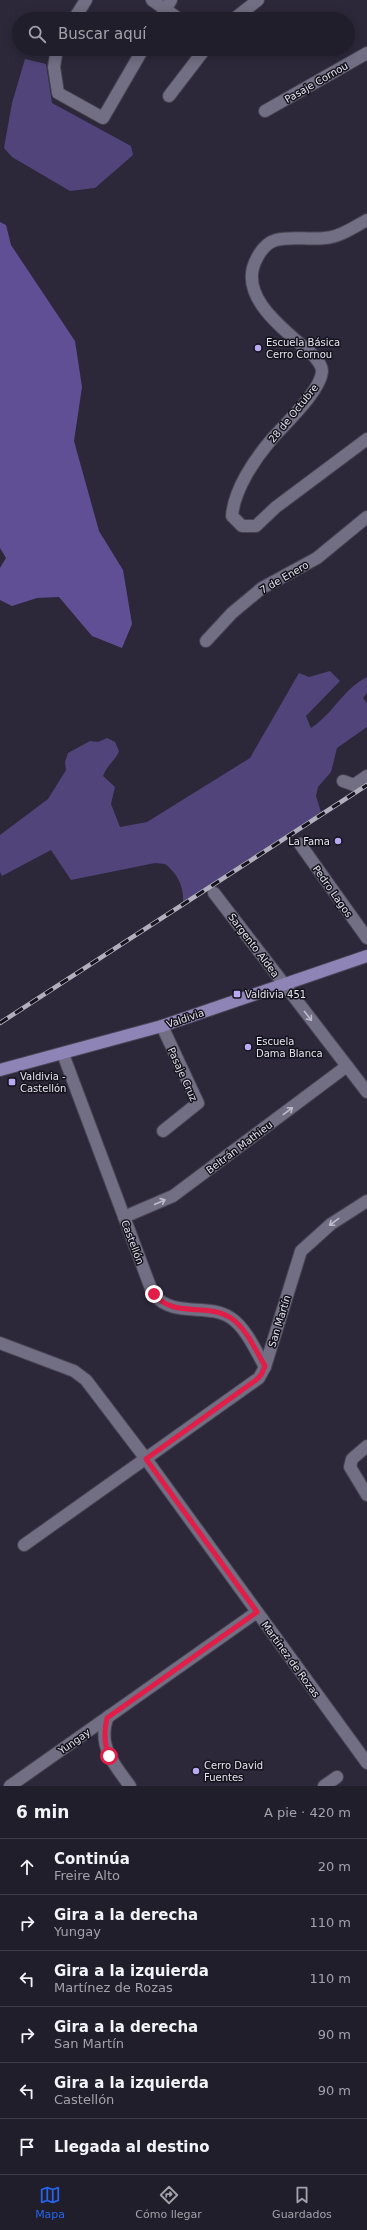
<!DOCTYPE html>
<html lang="es">
<head>
<meta charset="utf-8">
<style>
	:root { --surface:#211e2c; --page:#292734; --text:#f1f3f6; --muted:#a2a2a9; --line:#3e3c48; --accent:#2563eb }
	body { margin:0; font-family:"DejaVu Sans",sans-serif; background:var(--page); color:var(--text) }
	.stop { position:absolute; width:12px; height:12px; margin:-9px; border:3px solid #e11d48; border-radius:50%; background:#fff }
	.stop.end { background:#e11d48; border-color:#fff; box-shadow:0 1px 4px #0008 }
	.list { margin:0; padding:0; list-style:none }
	h2 { display:flex; justify-content:space-between; align-items:center; height:52px; margin:0; padding:0 16px; font-size:17px }
	h2 small { font-size:13px; font-weight:400; color:var(--muted) }
	.list li { display:grid; grid-template-columns:26px 1fr auto; gap:12px; align-items:center; box-sizing:border-box; height:56px; padding:0 16px; border-top:1px solid var(--line) }
	.list b { display:block; font-size:15px; white-space:nowrap }
	.list p { margin:0; font-size:13px; white-space:nowrap; color:var(--muted) }
	.list em { font-size:13px; font-style:normal; color:var(--muted) }
	.icon { flex:none; width:22px; height:22px; fill:none; stroke:currentColor; stroke-width:2; stroke-linecap:round; stroke-linejoin:round }
	.map { position:relative; flex:none; width:367px; height:1786px; overflow:hidden }
	.search { position:absolute; background:var(--surface); box-shadow:0 2px 10px #0003; left:12px; right:12px; top:12px; height:44px; display:flex; align-items:center; gap:10px; box-sizing:border-box; padding:0 14px; border-radius:22px; color:var(--muted); font-size:15px }
	.sheet { height:388px; background:var(--surface) }
	nav { display:flex; justify-content:space-around; align-items:center; box-sizing:border-box; height:56px; border-top:1px solid var(--line); background:var(--surface); font-size:11px; color:var(--muted) }
	nav a { display:grid; justify-items:center; gap:2px }
	nav .on { color:var(--accent) }
	.map>svg:first-child { display:block }
	.green { fill:#51447a }
	.forest { fill:#604f94 }
	.lines { fill:none; stroke-linecap:round; stroke-linejoin:round }
	.street-casing { stroke:#464453; stroke-width:14 }
	.primary-casing { stroke:#464453; stroke-width:14 }
	.street { stroke:#726e83; stroke-width:12 }
	.primary { stroke:#8e84b5; stroke-width:12 }
	.rail-casing { stroke:#b1afbd; stroke-width:4.5 }
	.rail { stroke:#14121a; stroke-width:3; stroke-dasharray:9; stroke-linecap:butt }
	.oneway { stroke:#bdbbca }
	.route { stroke:#e11d48; stroke-width:5 }
	.poi-dot { fill:#baaaf6; stroke:#14121a; stroke-width:1.5 }
	.labels { text-anchor:middle; stroke-width:3; stroke-linejoin:round; paint-order:stroke }
	.street-label { font-size:10px; fill:#e5e4f0; stroke:#14121a }
	.poi-label { font-size:10px; fill:#e5e4f0; stroke:#14121a; text-anchor:start }
</style>
</head>
<body>
<div class="map">
<svg width="367" height="1786" viewBox="0 0 367 1786">
	<rect width="100%" height="100%" fill="#2c283a"/>
	<g class="green">
		<polygon points="25,59 46,64 52,103 131,146 133,155 95,188 70,191 12,157 4,148 12,103"/>
		<path d="M 330,671 L 340,681 L 306,716 L 311,728 C 333,714 343,689 367,677 L 367,693 L 363,698 L 367,703 L 367,727 L 337,748 L 331,772 L 318,787 L 316,796 L 321,812 L 183,902 C 184,887 178,874 165,864 L 155,863 L 71,880 L 51,850 L 2,876 L 0,872 L 0,835 L 48,799 L 66,770 L 65,762 L 68,753 L 90,741 L 98,742 L 107,738 L 115,742 L 119,751 C 115,761 107,765 103,776 L 115,787 L 111,804 L 120,827 L 147,822 L 250,758 L 299,673 L 309,677 Z"/>
	</g>
	<polygon class="forest" points="0,222 6,225 11,245 75,341 82,387 74,441 99,531 123,570 132,624 122,648 92,636 59,597 37,598 12,606 0,600 0,568 6,558 0,548"/>
	<g class="lines">
		<defs>
			<g id="street">
				<polyline points="152,0 179,19"/>
				<polyline points="74,19 86,0"/>
				<polyline points="160,19 171,0"/>
				<polyline points="234,19 258,0"/>
				<polyline points="57,49 54,67 58,93 103,118 143,49"/>
				<polyline points="169,96 205,49"/>
				<polyline points="265,111 367,53"/>
				<path d="M 367,220 C 354,227 340,237 325,238 C 308,240 292,236 276,240 C 266,243 261,250 257,258 C 235,297 288,332 313,355 C 317,360 322,365 322,371 C 321,391 284,425 271,440 C 254,460 234,490 232,516 L 242,526 L 256,526 L 276,507 L 367,439"/>
				<polyline points="206,641 232,613 262,588 317,558 367,517"/>
				<polyline points="343,781 354,785 367,776"/>
				<polyline points="300,844 367,938"/>
				<polyline points="214,893 367,1092"/>
				<polyline points="162,1026 198,1103 163,1131"/>
				<path d="M 63,1054 L 153,1294 C 174,1319 207,1302 231,1318 C 246,1328 256,1351 265,1367"/>
				<polyline points="124,1217 173,1196 347,1066"/>
				<polyline points="0,1343 74,1371 86,1380 146,1459 367,1763"/>
				<polyline points="367,1446 352,1459 350,1467 367,1495"/>
				<polyline points="24,1545 259,1378 265,1367 301,1251 331,1224 367,1201"/>
				<path d="M 109,1716 C 106,1719 106,1723 105,1727 C 101,1751 117,1768 130,1786"/>
				<polyline points="10,1786 257,1612"/>
				<polyline points="324,1786 337,1777"/>
			</g>
			<polyline id="primary" points="0,1070 162,1026 367,956"/>
		</defs>
		<use href="#street" class="street-casing"/>
		<use href="#primary" class="primary-casing"/>
		<use href="#street" class="street"/>
		<use href="#primary" class="primary"/>
		<defs>
			<polyline id="rail" points="0,1023 367,785"/>
		</defs>
		<use href="#rail" class="rail-casing"/>
		<use href="#rail" class="rail"/>
	</g>
	<defs><path id="oneway-shaft" d="M-6 0H5M1.5-3L5.5 0L1.5 3" fill="none" stroke-width="1.6" stroke-linecap="round" stroke-linejoin="round"/></defs>
	<g class="oneway">
		<use href="#oneway-shaft" transform="translate(308 1016) rotate(52)"/>
		<use href="#oneway-shaft" transform="translate(288 1111) rotate(-37)"/>
		<use href="#oneway-shaft" transform="translate(160 1202) rotate(-24)"/>
		<use href="#oneway-shaft" transform="translate(334 1222) rotate(143)"/>
	</g>
	<g class="lines">
		<path class="route" d="M 109,1756 C 104,1744 104,1731 107,1718 L 257,1612 L 146,1459 L 256,1380 L 261,1375 L 265,1366 C 256,1351 246,1328 231,1318 C 207,1302 174,1319 154,1294"/>
	</g>
	<g class="poi-dot">
		<circle cx="258" cy="348" r="4"/>
		<circle cx="338" cy="841" r="4"/>
		<rect x="233" y="990" width="8" height="8" rx="2"/>
		<circle cx="248" cy="1047" r="4"/>
		<rect x="8" y="1078" width="8" height="8" rx="2"/>
		<circle cx="196" cy="1771" r="4"/>
	</g>
	<g class="labels">
		<g class="street-label">
			<text transform="translate(316 82) rotate(-30)" y="4">Pasaje Cornou</text>
			<text transform="translate(293 413) rotate(-51)" y="4">28 de Octubre</text>
			<text transform="translate(284 577) rotate(-30)" y="4">7 de Enero</text>
			<text transform="translate(333 891) rotate(55)" y="4">Pedro Lagos</text>
			<text transform="translate(254 945) rotate(53)" y="4">Sargento Aldea</text>
			<text transform="translate(185 1018) rotate(-19)" y="4">Valdivia</text>
			<text transform="translate(183 1074) rotate(66)" y="4">Pasaje Cruz</text>
			<text transform="translate(239 1147) rotate(-37)" y="4">Beltrán Mathieu</text>
			<text transform="translate(133 1242) rotate(69)" y="4">Castellón</text>
			<text transform="translate(279 1321) rotate(-73)" y="4">San Martín</text>
			<text transform="translate(291 1659) rotate(54)" y="4">Martínez de Rozas</text>
			<text transform="translate(74 1741) rotate(-35)" y="4">Yungay</text>
		</g>
		<g class="poi-label">
			<text x="266" y="346">Escuela Básica<tspan x="266" dy="12">Cerro Cornou</tspan></text>
			<text x="330" y="845" text-anchor="end">La Fama</text>
			<text x="245" y="998">Valdivia 451</text>
			<text x="256" y="1045">Escuela<tspan x="256" dy="12">Dama Blanca</tspan></text>
			<text x="20" y="1080">Valdivia -<tspan x="20" dy="12">Castellón</tspan></text>
			<text x="204" y="1769">Cerro David<tspan x="204" dy="12">Fuentes</tspan></text>
		</g>
	</g>
</svg>
<div class="stop" style="left:109px;top:1756px"></div>
<div class="stop end" style="left:154px;top:1294px"></div>
<div class="search"><svg class="icon" aria-label="search" viewBox="0 0 24 24"><circle cx="10" cy="10" r="6"/><path d="M15 15l6 6"/></svg>Buscar aquí</div>
</div>
<section class="sheet">
<h2>6 min<small>A pie · 420 m</small></h2>
<ul class="list">
<li><svg class="icon" aria-label="ahead" viewBox="0 0 24 24"><path d="M12 20V5M6 11l6-6 6 6"/></svg><div><b>Continúa</b><p>Freire Alto</p></div><em>20 m</em></li>
<li><svg class="icon" aria-label="right" viewBox="0 0 24 24"><path d="M7 20v-9h11M14 6l5 5-5 5"/></svg><div><b>Gira a la derecha</b><p>Yungay</p></div><em>110 m</em></li>
<li><svg class="icon" aria-label="left" viewBox="0 0 24 24"><path d="M17 20v-9H6M10 6l-5 5 5 5"/></svg><div><b>Gira a la izquierda</b><p>Martínez de Rozas</p></div><em>110 m</em></li>
<li><svg class="icon" aria-label="right" viewBox="0 0 24 24"><path d="M7 20v-9h11M14 6l5 5-5 5"/></svg><div><b>Gira a la derecha</b><p>San Martín</p></div><em>90 m</em></li>
<li><svg class="icon" aria-label="left" viewBox="0 0 24 24"><path d="M17 20v-9H6M10 6l-5 5 5 5"/></svg><div><b>Gira a la izquierda</b><p>Castellón</p></div><em>90 m</em></li>
<li><svg class="icon" aria-label="arrive" viewBox="0 0 24 24"><path d="M6 21V4h12l-3 4 3 4H6"/></svg><div><b>Llegada al destino</b></div></li>
</ul>
</section>
<nav>
<a class="on"><svg class="icon" aria-label="map" viewBox="0 0 24 24"><path d="M3 6l6-2 6 2 6-2v14l-6 2-6-2-6 2zM9 4v14M15 6v14"/></svg>Mapa</a>
<a><svg class="icon" aria-label="directions" viewBox="0 0 24 24"><path d="M12 3l9 9-9 9-9-9zM9 14v-3h6M13 9l2 2-2 2"/></svg>Cómo llegar</a>
<a><svg class="icon" aria-label="saved" viewBox="0 0 24 24"><path d="M7 4h10v16l-5-4-5 4z"/></svg>Guardados</a>
</nav>
</body>
</html>
